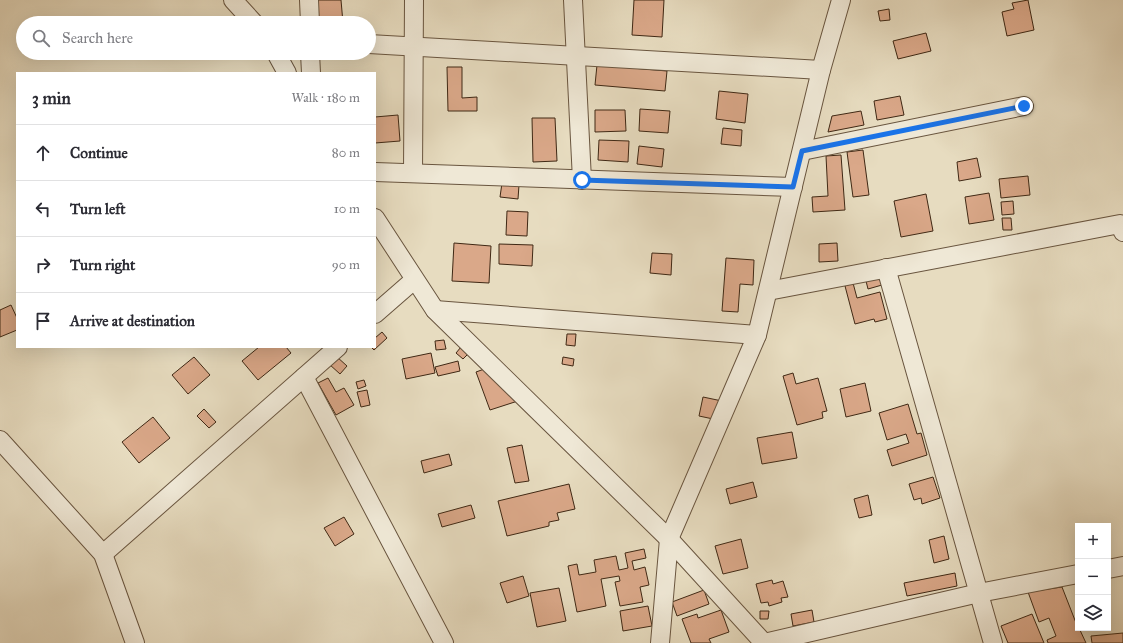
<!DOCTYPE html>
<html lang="en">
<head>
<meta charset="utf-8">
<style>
	:root { --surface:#fff; --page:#f2f2f3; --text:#2b2b33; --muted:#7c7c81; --line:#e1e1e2 }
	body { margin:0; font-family:"IM FELL Great Primer",serif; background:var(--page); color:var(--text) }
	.controls { position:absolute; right:12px; bottom:12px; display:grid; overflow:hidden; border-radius:0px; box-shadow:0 4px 16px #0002 }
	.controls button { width:36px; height:36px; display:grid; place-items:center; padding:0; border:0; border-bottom:1px solid var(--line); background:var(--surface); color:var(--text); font:20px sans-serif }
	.stop { position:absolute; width:12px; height:12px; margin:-9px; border:3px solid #1a73e8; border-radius:50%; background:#fff }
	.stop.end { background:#1a73e8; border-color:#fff; box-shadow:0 1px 4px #0008 }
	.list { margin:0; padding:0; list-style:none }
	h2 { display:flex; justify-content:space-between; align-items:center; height:52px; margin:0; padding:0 16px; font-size:17px }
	h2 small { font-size:13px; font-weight:400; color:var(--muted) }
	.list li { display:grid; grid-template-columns:26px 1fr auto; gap:12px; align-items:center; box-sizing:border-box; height:56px; padding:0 16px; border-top:1px solid var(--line) }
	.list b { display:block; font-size:15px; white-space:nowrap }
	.list em { font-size:13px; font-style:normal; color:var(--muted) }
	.icon { flex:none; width:22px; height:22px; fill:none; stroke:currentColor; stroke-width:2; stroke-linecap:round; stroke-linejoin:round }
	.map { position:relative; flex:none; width:1123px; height:643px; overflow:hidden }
	.search { position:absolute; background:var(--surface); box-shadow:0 4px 16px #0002; left:16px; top:16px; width:360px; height:44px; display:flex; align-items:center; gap:10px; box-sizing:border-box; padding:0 14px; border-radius:22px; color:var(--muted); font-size:15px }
	.panel { position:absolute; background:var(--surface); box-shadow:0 4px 16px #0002; left:16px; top:72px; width:360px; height:276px; border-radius:0px }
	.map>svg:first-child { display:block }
	.building { fill:#daa889; stroke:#3f2814 }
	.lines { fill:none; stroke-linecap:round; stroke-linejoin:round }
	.street-casing { stroke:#69553f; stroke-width:20 }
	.street { stroke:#efe8d6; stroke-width:18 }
	.route { stroke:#1a73e8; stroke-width:5 }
</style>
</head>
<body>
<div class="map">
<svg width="1123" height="643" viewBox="0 0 1123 643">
	<rect width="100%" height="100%" fill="#e7dcc0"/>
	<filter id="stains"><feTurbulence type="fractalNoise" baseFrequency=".005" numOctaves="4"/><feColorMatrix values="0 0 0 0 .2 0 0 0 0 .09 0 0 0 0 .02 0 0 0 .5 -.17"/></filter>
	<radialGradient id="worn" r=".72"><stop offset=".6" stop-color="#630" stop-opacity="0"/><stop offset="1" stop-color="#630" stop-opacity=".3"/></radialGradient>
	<g class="building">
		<polygon points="316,0 341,0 343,23 318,23"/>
		<polygon points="634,0 664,0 662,37 632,35"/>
		<polygon points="1028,0 1034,30 1007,36 1002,12 1014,9 1012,3"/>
		<polygon points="889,9 890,20 880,21 878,11"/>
		<polygon points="926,33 931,51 898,59 893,41"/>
		<polygon points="597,65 667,71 665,91 595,85"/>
		<polygon points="447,67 462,67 462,98 477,97 477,111 448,111"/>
		<polygon points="719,91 748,94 745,123 716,119"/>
		<polygon points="900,96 904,115 877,120 874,101"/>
		<polygon points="640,109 670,111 668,133 639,131"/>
		<polygon points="595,110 625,110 626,131 595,132"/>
		<polygon points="861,111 864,125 828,132 832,116"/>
		<polygon points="398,115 400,141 375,143 375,117"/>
		<polygon points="532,118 555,118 557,161 533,162"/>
		<polygon points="723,128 742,130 741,146 721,144"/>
		<polygon points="599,140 629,141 628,162 598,160"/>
		<polygon points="639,146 664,149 662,167 637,164"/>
		<polygon points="863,150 869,195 853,197 847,152"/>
		<polygon points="841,155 845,210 813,212 812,197 828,196 826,156"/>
		<polygon points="977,158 981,177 959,181 957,162"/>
		<polygon points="1028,176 1030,195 1001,198 999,179"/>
		<polygon points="502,183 519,185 518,199 500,197"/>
		<polygon points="989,193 994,220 969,224 965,197"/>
		<polygon points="926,194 933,231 901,237 894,201"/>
		<polygon points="1013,201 1014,214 1002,215 1001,202"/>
		<polygon points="507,211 528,212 527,236 506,235"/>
		<polygon points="1002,218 1011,218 1012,230 1003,230"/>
		<polygon points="454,243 491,246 489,283 452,281"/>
		<polygon points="837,243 838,261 819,262 819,244"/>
		<polygon points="499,244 533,245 532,266 499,264"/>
		<polygon points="652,253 672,254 671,275 650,273"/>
		<polygon points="726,258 754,260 753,285 740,284 738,312 722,311"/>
		<polygon points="879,278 882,285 868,289 866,281"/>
		<polygon points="853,283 857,298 880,292 887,319 875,322 874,319 855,324 845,286"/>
		<polygon points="11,305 17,318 17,330 0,337 0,310"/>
		<polygon points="382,332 387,338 374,350 371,347 375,347 375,338"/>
		<polygon points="567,334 576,334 575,346 566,345"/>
		<polygon points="444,340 446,349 436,350 435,341"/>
		<polygon points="259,347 286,347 291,353 258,380 242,361"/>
		<polygon points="461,347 469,353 463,359 456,353"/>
		<polygon points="431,353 435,373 406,379 402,359"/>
		<polygon points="336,356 347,366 340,374 329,364"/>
		<polygon points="194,357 210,375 188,394 172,375"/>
		<polygon points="563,357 574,359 573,366 562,364"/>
		<polygon points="458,361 460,371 438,376 435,367"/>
		<polygon points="487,368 524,399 490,410 476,372"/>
		<polygon points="793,373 796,384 818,378 827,411 822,412 823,418 797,425 783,376"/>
		<polygon points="328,378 336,392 344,388 354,405 336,415 318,383"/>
		<polygon points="364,380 366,386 358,389 356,382"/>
		<polygon points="865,383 871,411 846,417 840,389"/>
		<polygon points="367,390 370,405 361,407 357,392"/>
		<polygon points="703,397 722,401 718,420 699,416"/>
		<polygon points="908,404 917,434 921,433 927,455 892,466 887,450 909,443 906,434 887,440 879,413"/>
		<polygon points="204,409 216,422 209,428 197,416"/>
		<polygon points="153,417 170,438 139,463 122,442"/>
		<polygon points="792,432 797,458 762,464 757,438"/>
		<polygon points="522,445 529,481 515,483 507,448"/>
		<polygon points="449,454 452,465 424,473 421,461"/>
		<polygon points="933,477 940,498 922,504 921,498 914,500 909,484"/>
		<polygon points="753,482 757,497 730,504 726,489"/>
		<polygon points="569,484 575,509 557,513 559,520 549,522 549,526 507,536 498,501"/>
		<polygon points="868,495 872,515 859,518 854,499"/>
		<polygon points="471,505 475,518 442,527 438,514"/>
		<polygon points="344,517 354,534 335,546 324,528"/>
		<polygon points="944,536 949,559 934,563 929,540"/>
		<polygon points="741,539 748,568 723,574 715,546"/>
		<polygon points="644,549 646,558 632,561 634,570 645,567 649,585 640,587 643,602 620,606 615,582 620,581 619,576 601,579 606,606 577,612 568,566 577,564 579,575 596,572 594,560 616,556 619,570 628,568 625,553"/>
		<polygon points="955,573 957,586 907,596 904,583"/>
		<polygon points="523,576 529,596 507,603 500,583"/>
		<polygon points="772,580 773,584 783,581 788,597 781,598 782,602 769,606 768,602 761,603 756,584"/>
		<polygon points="1062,587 1078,628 1079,628 1086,643 1048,643 1047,640 1056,636 1049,618 1039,622 1028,592"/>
		<polygon points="559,588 566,621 537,627 530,593"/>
		<polygon points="704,590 709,604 677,616 672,602"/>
		<polygon points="648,606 652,626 623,631 620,611"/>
		<polygon points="721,610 729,632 709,639 711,643 691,643 682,619 697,614 698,618"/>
		<polygon points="812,610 814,622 793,626 791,614"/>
		<polygon points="760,611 769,611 768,619 760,619"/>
		<polygon points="1032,614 1044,643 1008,643 1001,626"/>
		<polygon points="1123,633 1123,643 1092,643 1091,636"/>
	</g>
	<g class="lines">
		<defs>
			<g id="street">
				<polyline points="233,0 254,23"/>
				<polyline points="309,0 310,23"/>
				<polyline points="573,0 582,180"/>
				<polyline points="369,44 821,70"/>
				<polyline points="276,53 287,73"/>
				<polyline points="310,53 311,73"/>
				<polyline points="802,151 1024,106"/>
				<polyline points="375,172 793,187"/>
				<polyline points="413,173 414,0"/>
				<polyline points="375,218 435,310 669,539 764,643"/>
				<polyline points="886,268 993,643"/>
				<polyline points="768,291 1120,224 1123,232"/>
				<polyline points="435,310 757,335"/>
				<polyline points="375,314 414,280"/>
				<polyline points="304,377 444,643"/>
				<polyline points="0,440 103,554 135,643"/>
				<polyline points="103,554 338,347"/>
				<polyline points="1108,569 1123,566"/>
				<polyline points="660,643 669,539 757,335 821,70 841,0"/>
				<polyline points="764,643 979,593 1078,574"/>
			</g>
		</defs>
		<use href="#street" class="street-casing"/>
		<use href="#street" class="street"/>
	</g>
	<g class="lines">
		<polyline class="route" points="582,180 793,187 802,151 1024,106"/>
	</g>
	<rect width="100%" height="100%" filter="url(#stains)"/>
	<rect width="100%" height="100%" fill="url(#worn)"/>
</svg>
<div class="controls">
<button>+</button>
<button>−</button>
<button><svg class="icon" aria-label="layers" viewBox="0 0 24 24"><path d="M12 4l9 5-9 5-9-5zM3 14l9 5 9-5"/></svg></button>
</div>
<div class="stop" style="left:582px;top:180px"></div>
<div class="stop end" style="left:1024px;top:106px"></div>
<div class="search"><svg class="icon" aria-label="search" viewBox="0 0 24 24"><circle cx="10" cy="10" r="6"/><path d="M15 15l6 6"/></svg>Search here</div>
<section class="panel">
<h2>3 min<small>Walk · 180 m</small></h2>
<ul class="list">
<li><svg class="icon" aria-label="ahead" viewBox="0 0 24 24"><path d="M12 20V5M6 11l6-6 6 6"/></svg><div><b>Continue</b></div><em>80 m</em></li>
<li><svg class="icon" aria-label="left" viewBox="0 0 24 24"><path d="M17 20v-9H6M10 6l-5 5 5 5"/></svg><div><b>Turn left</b></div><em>10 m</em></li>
<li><svg class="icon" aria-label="right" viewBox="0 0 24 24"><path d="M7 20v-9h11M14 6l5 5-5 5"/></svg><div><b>Turn right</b></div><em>90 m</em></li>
<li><svg class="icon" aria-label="arrive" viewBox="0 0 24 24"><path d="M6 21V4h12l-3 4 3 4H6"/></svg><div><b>Arrive at destination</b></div></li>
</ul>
</section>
</div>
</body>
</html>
